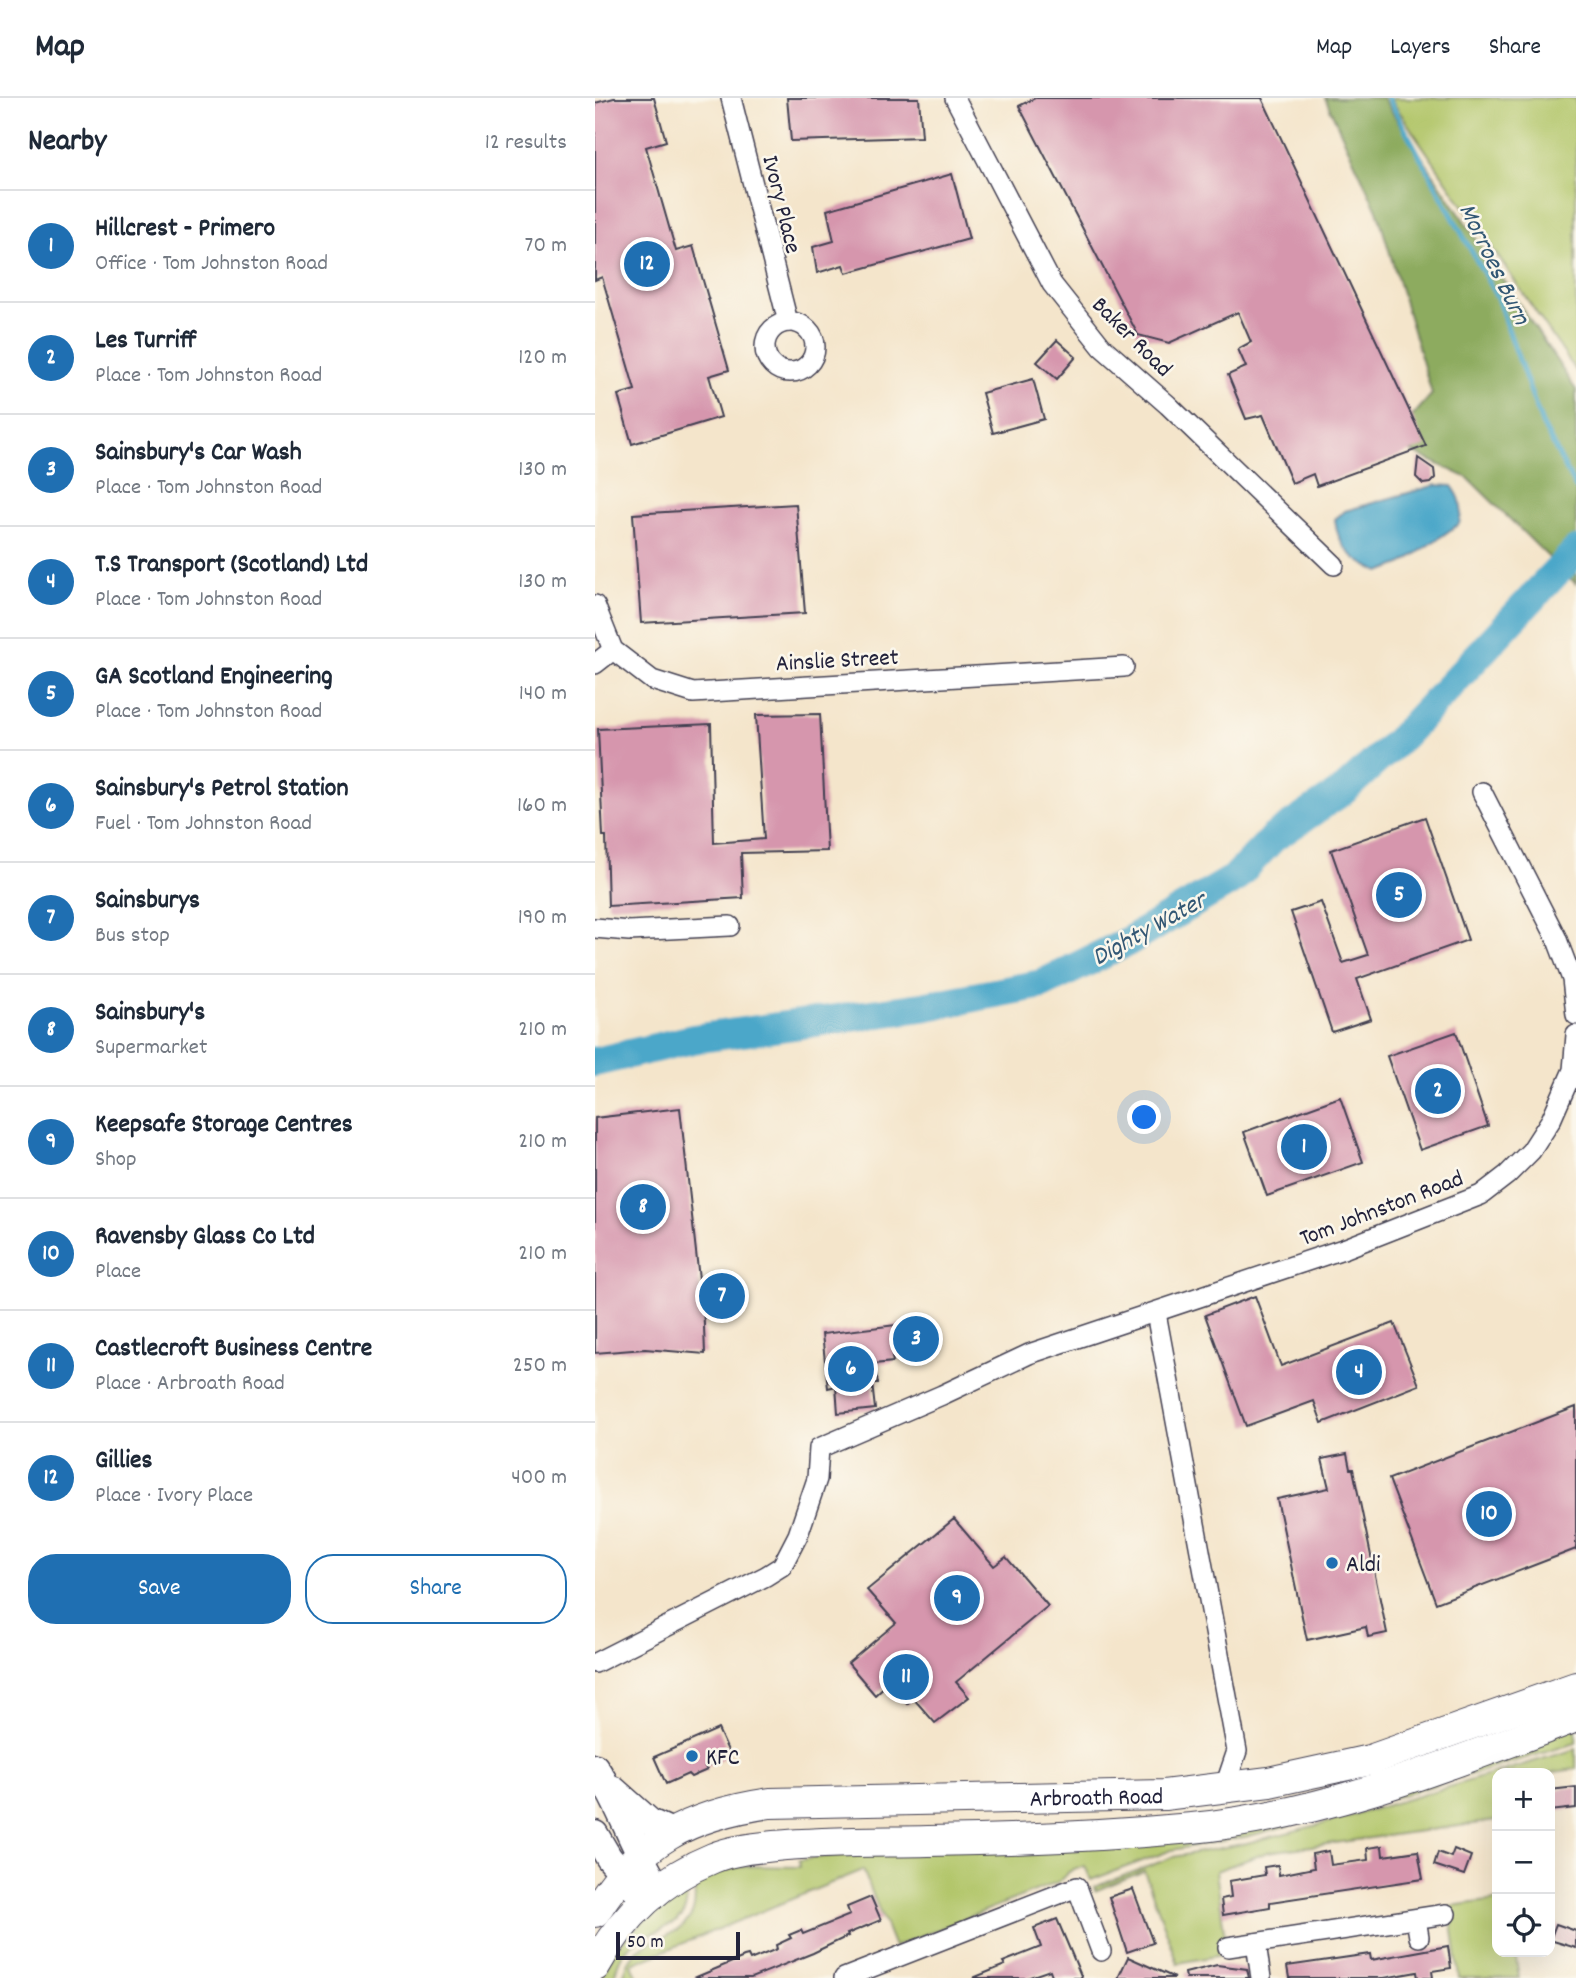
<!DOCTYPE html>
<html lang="en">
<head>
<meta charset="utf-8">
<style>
	:root { --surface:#fff; --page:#f2f2f3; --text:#1f2937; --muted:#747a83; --line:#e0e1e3; --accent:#1f6fb2 }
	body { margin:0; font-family:Dekko,sans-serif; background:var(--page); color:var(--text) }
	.controls { position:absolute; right:21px; bottom:21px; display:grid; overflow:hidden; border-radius:14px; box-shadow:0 7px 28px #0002 }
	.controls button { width:63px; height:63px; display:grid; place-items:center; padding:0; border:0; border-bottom:2px solid var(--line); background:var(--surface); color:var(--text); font:35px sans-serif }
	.scale { position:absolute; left:21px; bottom:18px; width:124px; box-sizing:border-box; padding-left:7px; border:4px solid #22223b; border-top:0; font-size:19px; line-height:24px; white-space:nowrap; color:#22223b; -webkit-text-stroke:5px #fbf7ec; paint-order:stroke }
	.you { position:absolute; left:550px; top:1020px; width:24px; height:24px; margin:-18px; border:5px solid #fff; border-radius:50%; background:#1a73e8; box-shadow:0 0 0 10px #1a73e833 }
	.badge { display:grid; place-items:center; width:46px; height:46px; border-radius:50%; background:var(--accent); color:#fff; font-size:23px; font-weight:700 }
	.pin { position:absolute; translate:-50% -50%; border:4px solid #fff; box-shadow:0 2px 7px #0006 }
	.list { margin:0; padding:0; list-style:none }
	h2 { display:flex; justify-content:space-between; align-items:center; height:91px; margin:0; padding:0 28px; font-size:30px }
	h2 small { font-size:23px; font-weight:400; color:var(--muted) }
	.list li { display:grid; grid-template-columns:46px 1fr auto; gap:21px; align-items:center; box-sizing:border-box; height:112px; padding:0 28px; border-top:2px solid var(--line) }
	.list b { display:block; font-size:26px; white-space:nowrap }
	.list p { margin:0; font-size:23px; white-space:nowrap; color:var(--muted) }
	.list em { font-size:23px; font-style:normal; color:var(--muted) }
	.actions { display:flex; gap:14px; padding:21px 28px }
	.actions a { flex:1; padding:16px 0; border:2px solid var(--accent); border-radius:28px; text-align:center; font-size:24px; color:var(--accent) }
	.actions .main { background:var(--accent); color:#fff }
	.icon { flex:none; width:38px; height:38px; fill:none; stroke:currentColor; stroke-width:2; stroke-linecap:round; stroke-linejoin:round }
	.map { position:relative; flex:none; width:981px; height:1880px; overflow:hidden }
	header { display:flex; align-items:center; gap:42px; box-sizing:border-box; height:98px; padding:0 35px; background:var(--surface); border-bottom:2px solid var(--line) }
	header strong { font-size:33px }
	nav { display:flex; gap:38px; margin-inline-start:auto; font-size:24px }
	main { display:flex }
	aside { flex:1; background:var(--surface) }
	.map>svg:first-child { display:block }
	.green { fill:#b2c66a; stroke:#6a7452; stroke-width:2 }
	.forest { fill:#8dab5e; stroke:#58664c; stroke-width:2 }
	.water { fill:#4ba7c9; stroke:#366482; stroke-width:2 }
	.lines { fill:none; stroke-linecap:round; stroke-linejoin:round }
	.stream { stroke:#4ba7c9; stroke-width:5 }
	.river { stroke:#4ba7c9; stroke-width:30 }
	.building { fill:#d696ad }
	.minor-casing { stroke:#423f51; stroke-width:22 }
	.secondary-casing { stroke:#423f51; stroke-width:29 }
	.primary-casing { stroke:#423f51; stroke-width:32 }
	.minor { stroke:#fff; stroke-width:19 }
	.secondary { stroke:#fff; stroke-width:26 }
	.primary { stroke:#fff; stroke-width:30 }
	.poi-dot { fill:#1f6fb2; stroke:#fbf7ec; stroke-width:2.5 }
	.labels { text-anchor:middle; stroke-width:5; stroke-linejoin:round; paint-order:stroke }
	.street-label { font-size:24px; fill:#22223b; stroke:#fbf7ec }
	.poi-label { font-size:24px; fill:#22223b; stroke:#fbf7ec; text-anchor:start }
	.water-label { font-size:26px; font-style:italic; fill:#325774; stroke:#fbf7ec }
</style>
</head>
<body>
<header>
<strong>Map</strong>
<nav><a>Map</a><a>Layers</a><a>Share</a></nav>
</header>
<main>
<aside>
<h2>Nearby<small>12 results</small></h2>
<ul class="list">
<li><span class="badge">1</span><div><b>Hillcrest - Primero</b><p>Office · Tom Johnston Road</p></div><em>70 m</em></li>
<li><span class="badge">2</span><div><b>Les Turriff</b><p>Place · Tom Johnston Road</p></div><em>120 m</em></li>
<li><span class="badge">3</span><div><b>Sainsbury's Car Wash</b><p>Place · Tom Johnston Road</p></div><em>130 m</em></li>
<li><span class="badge">4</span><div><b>T.S Transport (Scotland) Ltd</b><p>Place · Tom Johnston Road</p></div><em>130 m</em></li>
<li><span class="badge">5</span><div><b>GA Scotland Engineering</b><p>Place · Tom Johnston Road</p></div><em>140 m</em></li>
<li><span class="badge">6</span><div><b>Sainsbury's Petrol Station</b><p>Fuel · Tom Johnston Road</p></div><em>160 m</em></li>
<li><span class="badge">7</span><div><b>Sainsburys</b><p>Bus stop</p></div><em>190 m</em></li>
<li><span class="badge">8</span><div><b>Sainsbury's</b><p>Supermarket</p></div><em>210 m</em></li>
<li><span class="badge">9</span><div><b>Keepsafe Storage Centres</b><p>Shop</p></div><em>210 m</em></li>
<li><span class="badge">10</span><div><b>Ravensby Glass Co Ltd</b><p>Place</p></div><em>210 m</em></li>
<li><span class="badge">11</span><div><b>Castlecroft Business Centre</b><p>Place · Arbroath Road</p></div><em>250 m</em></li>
<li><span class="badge">12</span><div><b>Gillies</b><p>Place · Ivory Place</p></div><em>400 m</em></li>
</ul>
<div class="actions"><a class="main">Save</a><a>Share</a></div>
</aside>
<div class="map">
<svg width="981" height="1880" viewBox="0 0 981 1880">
	<rect width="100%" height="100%" fill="#fbf7ec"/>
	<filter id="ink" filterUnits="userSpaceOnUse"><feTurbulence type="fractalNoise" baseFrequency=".0143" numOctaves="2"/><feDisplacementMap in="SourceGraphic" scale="14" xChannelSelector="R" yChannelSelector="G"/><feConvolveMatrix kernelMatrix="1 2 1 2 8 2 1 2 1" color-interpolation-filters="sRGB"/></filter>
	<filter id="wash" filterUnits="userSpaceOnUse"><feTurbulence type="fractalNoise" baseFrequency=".00686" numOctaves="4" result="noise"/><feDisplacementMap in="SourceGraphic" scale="28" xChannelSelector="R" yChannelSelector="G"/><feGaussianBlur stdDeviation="1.57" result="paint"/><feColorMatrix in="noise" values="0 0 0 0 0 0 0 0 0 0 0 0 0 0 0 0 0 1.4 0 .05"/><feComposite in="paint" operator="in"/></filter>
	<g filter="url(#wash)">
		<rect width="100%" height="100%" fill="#f4e5cb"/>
		<g class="green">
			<polygon points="795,0 981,0 981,273"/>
			<path d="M 981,1628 L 981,1645 L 784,1704 L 650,1739 L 577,1752 L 496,1782 L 490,1768 L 473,1774 L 465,1783 L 299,1849 L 268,1772 L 37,1866 L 43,1880 L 28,1880 C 38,1833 79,1848 96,1818 C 101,1808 100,1796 99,1785 L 135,1770 L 151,1768 L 205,1769 L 204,1762 L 284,1752 L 603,1739 Z"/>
			<polygon points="981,1651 981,1671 952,1675 902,1675 902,1719 900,1723 673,1754 621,1773 632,1856 583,1865 549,1773 500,1793 499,1789 578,1759 652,1745 746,1721"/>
			<path d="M 89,1784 C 105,1840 45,1824 26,1859 C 22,1865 21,1873 19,1880 L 6,1880 L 22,1848 Z"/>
			<polygon points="902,1802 902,1854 920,1854 924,1880 864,1880 855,1808"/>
		</g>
		<polygon class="forest" points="730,0 788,0 981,292 981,486 873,380 813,352 788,352 837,296 782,112"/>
		<path class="water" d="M 841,387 L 857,388 C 867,401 868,410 864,426 L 808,465 L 785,474 C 760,464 742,449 740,421 L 750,413 Z"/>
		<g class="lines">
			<polyline class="stream" points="793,0 902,200 947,326 981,390"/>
			<polyline class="river" points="0,964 98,941 327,909 447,886 532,844 639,781 678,740 749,692 808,638 981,453"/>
		</g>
		<g id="blocks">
			<g class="building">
				<polygon points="19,0 59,0 71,43 51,49 81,153 98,148 134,272 114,278 126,319 37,346 23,297 40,292 7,179 0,182 0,5"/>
				<polygon points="192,0 324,0 327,39 196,43"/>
				<polygon points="440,0 667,0 831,348 722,388 718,376 697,385 668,317 651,321 633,277 651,269 643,251 656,244 643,214 574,245 543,237 424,8"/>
				<polygon points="357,76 374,141 251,175 248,167 222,175 218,149 239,143 232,112"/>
				<polygon points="462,242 481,259 462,281 442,264"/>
				<polygon points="438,281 449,321 398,335 387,295"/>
				<polygon points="823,360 839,371 840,380 835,385 828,386 821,379"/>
				<polygon points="201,406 210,515 46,525 38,416"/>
				<polygon points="225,616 232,753 146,755 148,800 13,808 11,738 8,738 3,631 116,626 119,745 169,741 161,617"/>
				<polygon points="830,719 873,842 762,881 776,921 737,934 696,814 726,804 748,865 773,857 736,752"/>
				<polygon points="861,934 893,1028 825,1052 792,958"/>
				<polygon points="745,999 768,1064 672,1098 649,1034"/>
				<polygon points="85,1010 106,1199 108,1201 110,1256 50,1251 0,1255 0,1020"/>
				<polygon points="660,1198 686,1268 799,1225 824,1287 727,1325 719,1303 651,1328 610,1217"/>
				<polygon points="325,1224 329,1256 297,1259 298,1264 279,1266 283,1285 277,1285 280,1311 243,1315 241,1288 233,1290 227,1236"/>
				<polygon points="981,1309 981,1451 841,1505 794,1381"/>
				<polygon points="752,1356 755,1371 758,1371 792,1535 773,1539 771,1529 712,1542 682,1401 734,1390 727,1361"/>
				<polygon points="359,1421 399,1468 411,1459 453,1508 361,1584 374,1599 340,1625 318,1600 312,1606 293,1585 280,1597 253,1565 301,1525 272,1492"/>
				<polygon points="123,1631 135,1657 110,1669 112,1672 96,1679 93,1676 71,1686 59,1659"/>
				<polygon points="981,1689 981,1710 955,1713 955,1692"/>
				<polygon points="787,1748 788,1758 823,1753 828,1781 675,1804 675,1809 628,1817 626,1801 636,1799 634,1783 670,1777 669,1769 683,1767 684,1777 719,1770 717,1756 734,1753 736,1767 773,1762 772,1750"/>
				<polygon points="859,1751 876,1758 869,1777 839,1767 843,1754 856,1759"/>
				<polygon points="538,1791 558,1845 532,1854 514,1799"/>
				<polygon points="276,1799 286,1822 252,1836 253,1838 218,1855 156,1880 99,1880 149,1859 153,1858 155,1862 182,1851 181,1847 196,1840 194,1837 206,1832 208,1836 255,1817 252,1809"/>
				<polygon points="462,1821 487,1880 458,1880 455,1872 432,1880 378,1880 410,1867 408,1864 446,1849 439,1830"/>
				<polygon points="961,1826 981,1833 981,1850 955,1842"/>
				<polygon points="853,1848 856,1870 837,1873 838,1880 823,1880 822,1874 789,1880 694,1880 692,1868 775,1856 776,1862"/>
				<polygon points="533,1859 580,1880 523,1880"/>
				<polygon points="622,1867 652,1871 654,1880 591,1880 590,1875"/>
			</g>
		</g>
	</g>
	<g filter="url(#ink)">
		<use href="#blocks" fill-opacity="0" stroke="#423f51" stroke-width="2"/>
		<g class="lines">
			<defs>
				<g id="minor">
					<polyline points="136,0 193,224"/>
					<polyline points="360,0 457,186 507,249 573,307 739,467"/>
					<circle cx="195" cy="249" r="25"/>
					<polyline points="0,507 18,552 57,582 98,595 529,569"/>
					<polyline points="0,566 18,552"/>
					<polyline points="887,694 961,839 977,881 981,917"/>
					<polyline points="0,830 34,833 135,828"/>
					<polyline points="561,1215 642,1653 629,1691"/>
					<polyline points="0,1565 171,1478 187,1468 203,1437 222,1381 224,1350 347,1297 434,1256 751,1150 886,1097 912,1077 936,1053 956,1022 978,972 981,937"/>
					<polyline points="821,1821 824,1839"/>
					<polyline points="661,1845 666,1880"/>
					<polyline points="633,1849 851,1816"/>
					<polyline points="249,1880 482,1789 506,1853"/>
				</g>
				<g id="secondary">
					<path d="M 0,1669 C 26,1707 38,1752 64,1791"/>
					<polyline points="19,1692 55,1724 77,1734"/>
					<polyline points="0,1736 14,1760 50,1802"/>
				</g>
				<g id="primary">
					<path id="s1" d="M 0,1814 C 44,1742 94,1717 175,1705 L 569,1697 L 674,1684 L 775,1662 L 981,1589"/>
					<path d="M 0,1868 C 27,1819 66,1781 118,1760 C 137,1752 160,1750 180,1748 C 231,1743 282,1744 333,1743 C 421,1742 509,1738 597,1730 C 731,1717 856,1666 981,1619"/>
				</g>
			</defs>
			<use href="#minor" class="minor-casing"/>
			<use href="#secondary" class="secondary-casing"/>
			<use href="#primary" class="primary-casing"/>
			<use href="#minor" class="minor"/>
			<use href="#secondary" class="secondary"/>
			<use href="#primary" class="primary"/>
		</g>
	</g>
	<g class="poi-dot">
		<circle cx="737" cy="1465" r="7"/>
		<circle cx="97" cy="1658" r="7"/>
	</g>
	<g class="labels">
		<g class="street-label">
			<text transform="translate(188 106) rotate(76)" y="8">Ivory Place</text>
			<text transform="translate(538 238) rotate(45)" y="8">Baker Road</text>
			<text transform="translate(242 561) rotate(-3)" y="8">Ainslie Street</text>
			<text transform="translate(786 1109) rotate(-21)" y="8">Tom Johnston Road</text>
			<text dy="8" stroke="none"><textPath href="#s1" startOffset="541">Arbroath Road</textPath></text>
		</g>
		<g class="poi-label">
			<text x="751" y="1473">Aldi</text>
			<text x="111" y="1666">KFC</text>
		</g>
		<g class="water-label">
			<text transform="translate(901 165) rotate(64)" y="9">Morroes Burn</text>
			<text transform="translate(553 829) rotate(-29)" y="9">Dighty Water</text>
		</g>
	</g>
</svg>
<div class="controls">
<button>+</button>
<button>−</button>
<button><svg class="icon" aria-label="locate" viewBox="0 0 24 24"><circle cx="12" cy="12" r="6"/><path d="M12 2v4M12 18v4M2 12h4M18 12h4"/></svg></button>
</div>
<div class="scale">50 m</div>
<div class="you"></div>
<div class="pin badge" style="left:709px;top:1049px">1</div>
<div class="pin badge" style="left:843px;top:993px">2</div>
<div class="pin badge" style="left:321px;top:1241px">3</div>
<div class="pin badge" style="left:764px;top:1274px">4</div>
<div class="pin badge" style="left:804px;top:797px">5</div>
<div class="pin badge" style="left:256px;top:1271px">6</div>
<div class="pin badge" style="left:127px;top:1198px">7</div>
<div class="pin badge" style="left:48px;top:1109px">8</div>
<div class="pin badge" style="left:362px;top:1500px">9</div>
<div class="pin badge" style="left:894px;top:1416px">10</div>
<div class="pin badge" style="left:311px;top:1579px">11</div>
<div class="pin badge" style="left:52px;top:166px">12</div>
</div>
</main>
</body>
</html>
